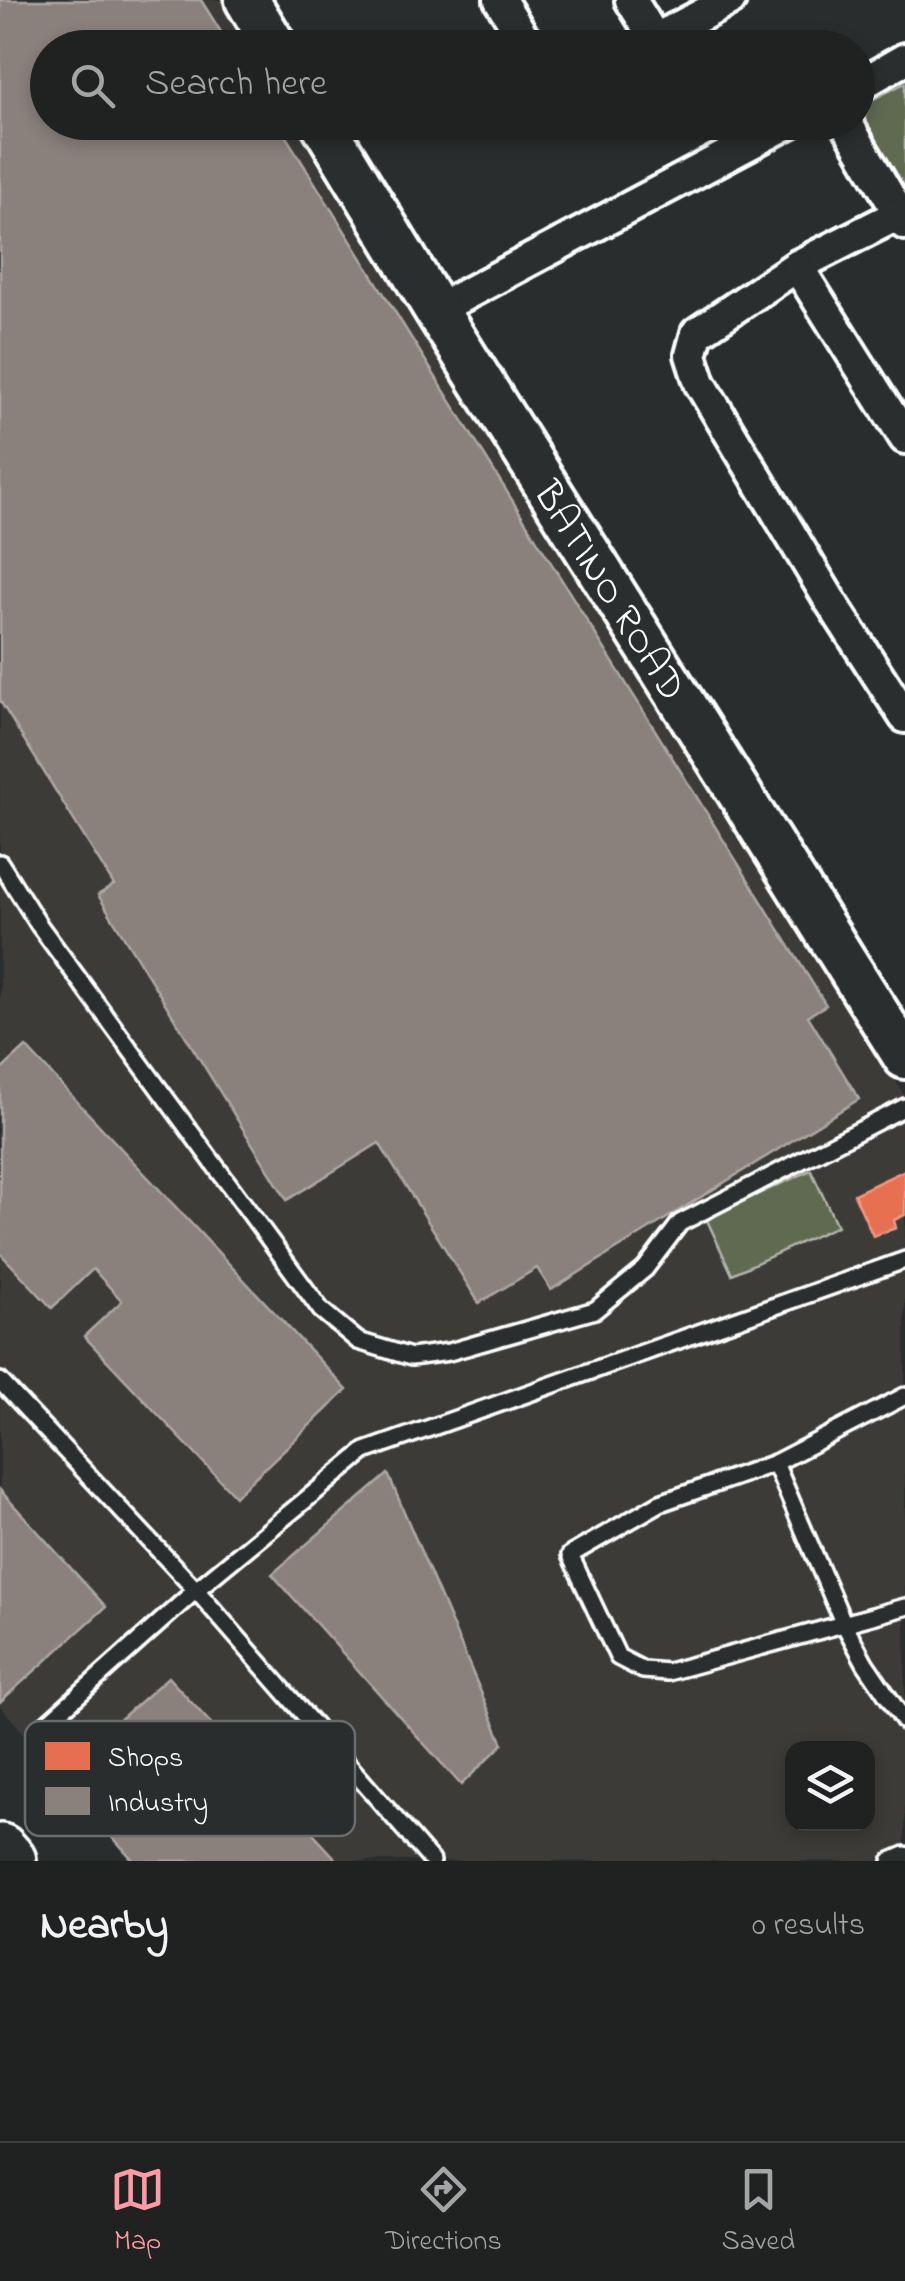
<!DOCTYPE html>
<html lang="en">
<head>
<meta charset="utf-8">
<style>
	:root { --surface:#202222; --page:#282a2a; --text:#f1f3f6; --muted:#a2a4a5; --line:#3d3f40; --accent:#ff9aa2 }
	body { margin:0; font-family:"Indie Flower",sans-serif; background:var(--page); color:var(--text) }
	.controls { position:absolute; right:30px; bottom:30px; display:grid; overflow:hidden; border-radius:20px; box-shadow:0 5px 15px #0003 }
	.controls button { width:90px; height:90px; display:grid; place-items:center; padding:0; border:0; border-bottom:2px solid var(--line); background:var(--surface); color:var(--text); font:50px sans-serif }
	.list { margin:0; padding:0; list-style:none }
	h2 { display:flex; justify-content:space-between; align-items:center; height:130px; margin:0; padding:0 40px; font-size:42px }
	h2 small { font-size:32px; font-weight:400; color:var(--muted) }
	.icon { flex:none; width:55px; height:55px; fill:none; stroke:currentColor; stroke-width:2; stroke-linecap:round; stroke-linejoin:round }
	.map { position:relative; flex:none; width:905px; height:1861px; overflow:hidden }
	.search { position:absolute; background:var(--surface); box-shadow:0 5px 15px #0003; left:30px; right:30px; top:30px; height:110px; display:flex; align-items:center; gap:25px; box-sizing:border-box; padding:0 35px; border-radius:55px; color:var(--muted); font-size:38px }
	.sheet { height:280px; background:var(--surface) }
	nav { display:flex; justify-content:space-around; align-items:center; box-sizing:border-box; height:140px; border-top:2px solid var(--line); background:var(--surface); font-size:28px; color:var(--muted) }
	nav a { display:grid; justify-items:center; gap:5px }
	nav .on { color:var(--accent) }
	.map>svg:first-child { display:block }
	.built { fill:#3d3a39; fill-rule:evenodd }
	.green { fill:#616a51; stroke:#b0b4a8; stroke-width:2.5 }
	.shops { fill:#e76f51; stroke:#ee9a85; stroke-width:2.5 }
	.industry { fill:#8a817c; stroke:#ada7a3; stroke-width:2.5 }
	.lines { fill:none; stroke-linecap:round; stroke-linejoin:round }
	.lane-casing { stroke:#fff; stroke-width:22 }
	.street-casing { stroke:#fff; stroke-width:38 }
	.secondary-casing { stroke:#fff; stroke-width:50 }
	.highway-casing { stroke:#fff; stroke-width:62 }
	.lane { stroke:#2a2d2e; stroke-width:15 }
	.street { stroke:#2a2d2e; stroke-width:30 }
	.secondary { stroke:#2a2d2e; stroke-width:42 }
	.highway { stroke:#2a2d2e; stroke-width:55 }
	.labels { text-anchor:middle; stroke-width:10; stroke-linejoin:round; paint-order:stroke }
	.street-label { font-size:40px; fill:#fff; stroke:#2a2d2e }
	.key { fill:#2a2d2e; stroke:#6a6c6d; stroke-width:2.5 }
	.key-label { font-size:28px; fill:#fff }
</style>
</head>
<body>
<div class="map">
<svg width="905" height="1861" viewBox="0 0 905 1861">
	<rect width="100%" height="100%" fill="#2a2d2e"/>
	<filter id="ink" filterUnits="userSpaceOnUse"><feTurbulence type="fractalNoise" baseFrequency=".01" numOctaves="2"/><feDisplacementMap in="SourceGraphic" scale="20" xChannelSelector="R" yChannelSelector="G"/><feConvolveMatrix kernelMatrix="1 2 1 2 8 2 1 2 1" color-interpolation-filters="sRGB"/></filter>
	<g filter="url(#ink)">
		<path class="built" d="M 0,0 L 223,0 L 252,47 L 48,48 L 48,122 L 297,123 L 435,351 L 905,1096 L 905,1861 L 137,1861 L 0,1706 ZM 792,1748 L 868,1748 L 868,1824 L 792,1824 Z"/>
		<g class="green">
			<polygon points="905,83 905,191 863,124 870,101"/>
			<polygon points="811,1170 837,1226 732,1274 706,1218"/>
		</g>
		<polygon class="shops" points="905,1170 905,1215 894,1220 896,1228 873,1236 854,1194"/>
		<g class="industry">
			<polygon points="0,0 201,0 231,48 48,48 48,122 277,122 826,1005 808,1016 859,1099 551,1290 537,1268 479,1303 379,1143 287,1200 98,895 114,885 0,701"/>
			<polygon points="26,1047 347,1390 235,1496 84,1336 122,1301 93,1269 52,1308 0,1253 0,1071"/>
			<polygon points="388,1474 503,1744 461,1785 272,1574"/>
			<polygon points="0,1490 106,1607 0,1702"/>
			<polygon points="168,1677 338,1861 134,1861 57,1775"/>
		</g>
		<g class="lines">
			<defs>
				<g id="lane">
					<polyline points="0,863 39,925 321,1310 358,1341 411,1357 449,1352 595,1310 645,1269 680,1223 905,1107"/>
					<polyline points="0,1381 196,1590 432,1861"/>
					<polyline points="905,1396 775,1463 660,1503 570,1555 618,1657 643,1670 668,1672 905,1607"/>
					<polyline points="775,1463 843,1622 865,1663 905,1722"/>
					<polyline points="37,1732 196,1590 365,1451 905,1260"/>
					<polyline points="891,1861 905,1855"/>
				</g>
				<g id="street">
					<polyline points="500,0 530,48"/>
					<polyline points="631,0 655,39"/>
					<polyline points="639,48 730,0"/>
					<polyline points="858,86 905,59"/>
					<polyline points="846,122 905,224"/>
					<polyline points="899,214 797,266 697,333 691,355 700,383 831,602 905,717"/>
					<polyline points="797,266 905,438"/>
					<polyline points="436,310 790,122"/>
				</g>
				<g id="secondary">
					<polyline points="247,0 276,48"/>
					<path id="s1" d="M 322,122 L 436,310 L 905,1057"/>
				</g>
				<polyline id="highway" points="0,1852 8,1861"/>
			</defs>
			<use href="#lane" class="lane-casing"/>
			<use href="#street" class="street-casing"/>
			<use href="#secondary" class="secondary-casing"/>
			<use href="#highway" class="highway-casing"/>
			<use href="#lane" class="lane"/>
			<use href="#street" class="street"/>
			<use href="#secondary" class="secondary"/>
			<use href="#highway" class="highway"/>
		</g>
	</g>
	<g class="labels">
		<g class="street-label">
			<text dy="14" stroke="none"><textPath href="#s1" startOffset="550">BATINO ROAD</textPath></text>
		</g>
	</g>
	<rect x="25" y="1721" width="330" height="115" rx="15" class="key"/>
	<rect x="45" y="1742" width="45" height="28" fill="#e76f51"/>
	<rect x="45" y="1787" width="45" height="28" fill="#8a817c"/>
	<g class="key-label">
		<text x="108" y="1766">Shops</text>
		<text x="108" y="1811">Industry</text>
	</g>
</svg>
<div class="controls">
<button><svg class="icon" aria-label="layers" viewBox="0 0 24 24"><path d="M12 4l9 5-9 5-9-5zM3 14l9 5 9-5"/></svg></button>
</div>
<div class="search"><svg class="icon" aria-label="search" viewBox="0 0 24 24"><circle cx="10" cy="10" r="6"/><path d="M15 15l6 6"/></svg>Search here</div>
</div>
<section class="sheet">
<h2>Nearby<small>0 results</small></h2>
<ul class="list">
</ul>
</section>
<nav>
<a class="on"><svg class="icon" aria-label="map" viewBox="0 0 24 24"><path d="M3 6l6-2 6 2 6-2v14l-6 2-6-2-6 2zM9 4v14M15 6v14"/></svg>Map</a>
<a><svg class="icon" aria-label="directions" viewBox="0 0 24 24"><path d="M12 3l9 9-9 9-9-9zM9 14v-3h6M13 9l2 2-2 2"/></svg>Directions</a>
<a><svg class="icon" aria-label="saved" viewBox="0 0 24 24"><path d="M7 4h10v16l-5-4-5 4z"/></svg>Saved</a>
</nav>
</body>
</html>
